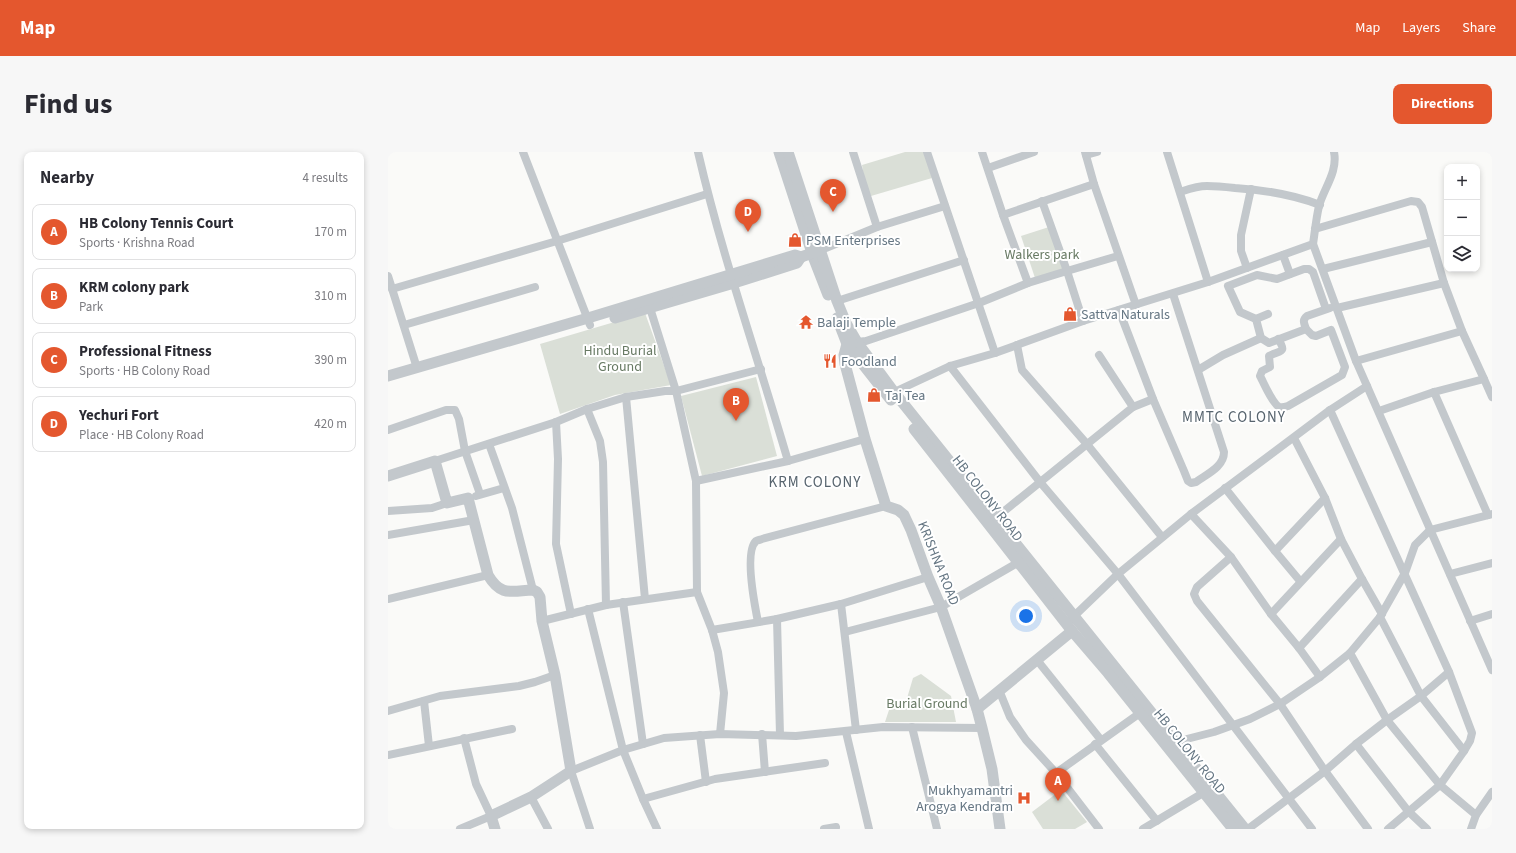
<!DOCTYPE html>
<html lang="en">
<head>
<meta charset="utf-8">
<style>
	:root { --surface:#fff; --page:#f7f7f7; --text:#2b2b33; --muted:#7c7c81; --line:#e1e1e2; --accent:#e4572e }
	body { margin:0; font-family:"Source Sans 3",sans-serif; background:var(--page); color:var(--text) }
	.controls { position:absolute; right:12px; top:12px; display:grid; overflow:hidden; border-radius:8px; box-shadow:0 2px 6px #0003 }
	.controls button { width:36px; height:36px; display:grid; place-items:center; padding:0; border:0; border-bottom:1px solid var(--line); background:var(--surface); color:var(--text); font:20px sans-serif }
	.you { position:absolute; left:638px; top:464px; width:14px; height:14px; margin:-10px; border:3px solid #fff; border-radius:50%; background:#1a73e8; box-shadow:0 0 0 6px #1a73e833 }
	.badge { display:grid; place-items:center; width:26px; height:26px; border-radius:50%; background:var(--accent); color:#fff; font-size:13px; font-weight:700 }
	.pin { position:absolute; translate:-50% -33px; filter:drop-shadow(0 1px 2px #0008) }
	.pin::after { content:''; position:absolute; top:21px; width:14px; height:12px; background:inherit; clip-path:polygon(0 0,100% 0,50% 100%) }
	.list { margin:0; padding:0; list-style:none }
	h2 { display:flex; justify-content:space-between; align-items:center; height:52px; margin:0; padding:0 16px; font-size:17px }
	h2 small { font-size:13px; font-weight:400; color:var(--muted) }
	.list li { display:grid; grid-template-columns:26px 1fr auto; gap:12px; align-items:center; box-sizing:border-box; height:56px; margin:0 8px 8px; padding:0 8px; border:1px solid var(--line); border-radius:8px }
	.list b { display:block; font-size:15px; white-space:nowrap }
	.list p { margin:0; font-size:13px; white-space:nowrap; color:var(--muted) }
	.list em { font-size:13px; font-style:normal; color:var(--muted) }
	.icon { flex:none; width:22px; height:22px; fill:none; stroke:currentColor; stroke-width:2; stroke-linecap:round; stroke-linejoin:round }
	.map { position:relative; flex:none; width:1104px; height:677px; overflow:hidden; border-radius:8px }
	header { display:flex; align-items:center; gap:24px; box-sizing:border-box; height:56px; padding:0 20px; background:var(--accent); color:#fff }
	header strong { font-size:19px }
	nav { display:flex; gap:22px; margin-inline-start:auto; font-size:14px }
	.intro { display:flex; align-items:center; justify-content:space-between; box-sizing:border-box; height:96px; padding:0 24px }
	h1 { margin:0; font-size:28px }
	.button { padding:10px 18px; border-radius:8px; background:var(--accent); color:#fff; font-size:14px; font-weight:700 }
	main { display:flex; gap:24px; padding:0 24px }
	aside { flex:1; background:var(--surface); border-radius:8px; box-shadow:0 2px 6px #0003 }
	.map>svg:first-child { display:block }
	.green { fill:#dadfd7 }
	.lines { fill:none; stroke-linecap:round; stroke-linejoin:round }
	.minor { stroke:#c3c8cc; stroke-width:8 }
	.tertiary { stroke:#c3c8cc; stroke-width:11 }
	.labels { text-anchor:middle; stroke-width:4; stroke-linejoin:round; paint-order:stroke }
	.poi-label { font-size:14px; fill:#657683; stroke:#fff; text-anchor:start }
	.park-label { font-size:14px; fill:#687a64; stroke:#fff }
	.street-label { font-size:14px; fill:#657683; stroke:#fff }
	.neighbourhood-label { font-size:15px; letter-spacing:1px; fill:#57646e; stroke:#fff }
</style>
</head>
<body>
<header>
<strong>Map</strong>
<nav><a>Map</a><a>Layers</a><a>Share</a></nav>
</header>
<div class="intro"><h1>Find us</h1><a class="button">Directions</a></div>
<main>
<aside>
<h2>Nearby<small>4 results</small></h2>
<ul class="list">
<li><span class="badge">A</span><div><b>HB Colony Tennis Court</b><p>Sports · Krishna Road</p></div><em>170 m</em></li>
<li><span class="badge">B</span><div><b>KRM colony park</b><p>Park</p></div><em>310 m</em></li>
<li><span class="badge">C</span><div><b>Professional Fitness</b><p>Sports · HB Colony Road</p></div><em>390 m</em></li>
<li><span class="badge">D</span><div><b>Yechuri Fort</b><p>Place · HB Colony Road</p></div><em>420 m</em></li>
</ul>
</aside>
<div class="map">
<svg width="1104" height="677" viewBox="0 0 1104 677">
	<rect width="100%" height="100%" fill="#fafaf8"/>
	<g class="green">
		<polygon points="517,0 536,0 544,26 483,44 477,32 474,13"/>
		<polygon points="661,75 676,121 648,129 633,84"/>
		<polygon points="257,161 283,233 227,243 172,262 152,192"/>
		<polygon points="368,225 389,304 314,324 293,244"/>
		<polygon points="533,522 563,544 568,570 497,570 502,555 517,553 525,526"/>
		<polygon points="673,638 699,670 687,677 655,677 644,660"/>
	</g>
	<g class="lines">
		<g class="minor">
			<polyline points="135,0 202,173"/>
			<polyline points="465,0 489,75"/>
			<polyline points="539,0 607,201"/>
			<polyline points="594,0 615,63 640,131"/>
			<polyline points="697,0 706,32 748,153"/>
			<polyline points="779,0 820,130"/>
			<polyline points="698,3 709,0"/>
			<polyline points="600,16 646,0"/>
			<path d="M 792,40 C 801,37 809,34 819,34 C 828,34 838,35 847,36 C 876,38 904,42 932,53"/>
			<polyline points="654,49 679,119 730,104"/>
			<polyline points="615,63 706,32"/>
			<polyline points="927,77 1023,49 1030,50 1034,55 1056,131 1074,179 1096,227"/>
			<polyline points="925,92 968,209 1104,518"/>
			<polyline points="433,98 489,75 557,54"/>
			<polyline points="895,103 902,122"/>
			<polyline points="859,116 853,99 853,83 863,37"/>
			<polyline points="935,117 1044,90"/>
			<polyline points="0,124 29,216"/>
			<polyline points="4,137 169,89 319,42"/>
			<polyline points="449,149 576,108"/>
			<path d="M 262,156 L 288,239 L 308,329 L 400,309 C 370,206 334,104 310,0"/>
			<polyline points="949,156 1056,131"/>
			<path d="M 731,158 L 765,247 L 796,319 L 800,329 L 803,331 L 808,330 C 819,322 836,315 836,300 L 785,142"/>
			<path d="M 880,162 L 868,167 L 873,186 L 881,191 L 918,177 C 916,171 914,168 919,164 L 942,156"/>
			<polyline points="868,167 852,160 840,134 869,123 889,127 916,117 921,117 925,120 938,157"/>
			<polyline points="16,173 147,135"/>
			<path d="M 890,187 C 900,202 891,198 881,204 L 882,215 L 874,219 L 872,224 C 876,231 884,251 891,255 C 894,256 897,255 900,254 L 954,223 L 957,215 L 943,178 L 928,184 L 924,183 L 918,177"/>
			<polyline points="469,190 478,189 591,151 640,131 679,119 695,169"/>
			<polyline points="629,193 634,218 698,291 774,385"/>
			<polyline points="968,209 1074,179"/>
			<polyline points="562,214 652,330 730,422 924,677"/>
			<polyline points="810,218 835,203 873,186"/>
			<polyline points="1046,240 1100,363"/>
			<path d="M 502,242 L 562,214 L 607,201 L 695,169 L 820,130 L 925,92 C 927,79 928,67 931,54 C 936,36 950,20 946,0"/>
			<polyline points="238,245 257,447"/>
			<polyline points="745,255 765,247"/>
			<polyline points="199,257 212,289 215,310 218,453"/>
			<polyline points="942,258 1061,520 1084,581 1082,589 1076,599 1052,633 1000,677"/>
			<polyline points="991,259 1046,240 1096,227 1104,245"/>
			<polyline points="168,270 170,307 168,392 183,462"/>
			<polyline points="0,278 58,258 67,258 71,267 77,299 92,342"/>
			<polyline points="906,286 937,346 953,387 974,427 994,462"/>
			<polyline points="101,292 124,356 145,438"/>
			<polyline points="47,309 168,270 199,257 238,245 277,239 288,239 373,217"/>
			<polyline points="400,309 477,287"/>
			<polyline points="308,329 309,440 324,478 330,500 336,541 332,582"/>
			<polyline points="837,336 887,399"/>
			<polyline points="88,344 116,336"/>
			<polyline points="0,359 44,356 59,351"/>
			<polyline points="803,362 843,405 883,462 911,496 932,525"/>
			<polyline points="604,369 745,255 711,203"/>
			<polyline points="0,383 86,368"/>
			<polyline points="843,405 809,435 806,442 809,449 892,552 937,619 980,677"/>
			<polyline points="1062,422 1104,411"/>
			<polyline points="912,429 887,399 937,346"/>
			<polyline points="0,447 100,423"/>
			<polyline points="235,450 255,592"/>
			<polyline points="453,452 468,578"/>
			<polyline points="200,457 235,598 255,647 269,677"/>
			<polyline points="883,462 953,387"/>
			<polyline points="992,465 1033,544 1076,599"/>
			<polyline points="389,467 392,583"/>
			<polyline points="682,468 730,422 803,362 942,258 979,234"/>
			<polyline points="154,469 218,453 309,440"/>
			<polyline points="1082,469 1104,462"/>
			<path d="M 370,470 C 367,455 356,400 368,389 C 370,388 372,388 374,387 L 498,354"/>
			<polyline points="324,478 389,467 453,452 540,425"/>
			<polyline points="457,480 553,455 631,410"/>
			<polyline points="911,496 974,427"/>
			<polyline points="962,501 999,568 1052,633 1088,663"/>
			<polyline points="649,508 713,588"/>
			<polyline points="611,538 622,565 638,588 668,621 711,677"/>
			<polyline points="36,549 41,594"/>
			<polyline points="0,559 52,544 131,534 147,530 167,523"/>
			<polyline points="524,575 549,677"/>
			<polyline points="458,580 481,677"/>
			<polyline points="374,582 377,620"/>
			<polyline points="312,583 318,630"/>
			<polyline points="787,590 826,580 862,567 892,552 932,525 962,501 992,465 1017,421 1027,393 1042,378 1104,362"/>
			<polyline points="707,592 769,669"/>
			<polyline points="968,592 1020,659 1039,677"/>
			<polyline points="0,603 124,577"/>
			<polyline points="668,621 752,561"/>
			<polyline points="143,645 160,677"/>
			<polyline points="255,647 327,627 437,611"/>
			<polyline points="72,677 103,664 88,632 76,586"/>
			<polyline points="202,677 183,619 235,598 276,586 332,582 408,584 495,575 594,576"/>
			<polyline points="436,677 448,675"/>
			<polyline points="755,677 820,638"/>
			<polyline points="860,677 937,619 968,592 999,568 1033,544 1061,520"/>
			<polyline points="1083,677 1088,663 1104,640"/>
		</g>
		<g class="tertiary">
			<polyline points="391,0 426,107 440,143"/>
			<polyline points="400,0 449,149 458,171 469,190 506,240 857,677"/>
			<polyline points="227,166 346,131 409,111 413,105"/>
			<polyline points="449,166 459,192 503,248"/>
			<polyline points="464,191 459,192 456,203 457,212 477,287 498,354 510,358 516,363 523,378 540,425 553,455 589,557 594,576 604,617 612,677"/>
			<polyline points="0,224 200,166 407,103 413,105 430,99"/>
			<polyline points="526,277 684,479 720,521 845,677"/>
			<path d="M 0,324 L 47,309 L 59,351 L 80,346 L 100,423 C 113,445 123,439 145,438 L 149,440 L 152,445 L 154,469 L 167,523 L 183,619 L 143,645 L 103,664 L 107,677"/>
			<polyline points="589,557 684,479"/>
		</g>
	</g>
	<defs>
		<symbol id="shop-bare" viewBox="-9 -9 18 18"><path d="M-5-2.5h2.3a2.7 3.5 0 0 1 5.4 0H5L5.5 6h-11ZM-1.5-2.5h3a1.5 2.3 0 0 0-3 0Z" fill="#e4572e" stroke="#fff" stroke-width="2.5" paint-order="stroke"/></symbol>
		<symbol id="temple-bare" viewBox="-9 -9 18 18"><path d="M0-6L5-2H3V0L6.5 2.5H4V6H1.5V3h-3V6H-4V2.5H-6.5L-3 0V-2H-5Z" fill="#e4572e" stroke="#fff" stroke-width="2.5" paint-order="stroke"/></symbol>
		<symbol id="restaurant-bare" viewBox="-9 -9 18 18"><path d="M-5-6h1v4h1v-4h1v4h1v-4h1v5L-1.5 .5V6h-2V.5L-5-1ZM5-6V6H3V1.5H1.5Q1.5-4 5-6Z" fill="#e4572e" stroke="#fff" stroke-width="2.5" paint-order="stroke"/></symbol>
		<symbol id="hospital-bare" viewBox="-9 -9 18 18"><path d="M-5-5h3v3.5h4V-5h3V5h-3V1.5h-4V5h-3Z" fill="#e4572e" stroke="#fff" stroke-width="2.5" paint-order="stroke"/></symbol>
	</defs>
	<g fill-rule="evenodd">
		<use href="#shop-bare" x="397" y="78" width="20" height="20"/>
		<use href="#shop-bare" x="672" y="152" width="20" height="20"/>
		<use href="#temple-bare" x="408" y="160" width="20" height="20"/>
		<use href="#restaurant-bare" x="432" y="199" width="20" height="20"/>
		<use href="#shop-bare" x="476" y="233" width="20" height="20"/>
		<use href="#hospital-bare" x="626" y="636" width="20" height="20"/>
	</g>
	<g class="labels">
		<g class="poi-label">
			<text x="418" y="93">PSM Enterprises</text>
			<text x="693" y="167">Sattva Naturals</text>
			<text x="429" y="175">Balaji Temple</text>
			<text x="453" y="214">Foodland</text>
			<text x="497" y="248">Taj Tea</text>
			<text x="625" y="643" text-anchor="end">Mukhyamantri<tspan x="625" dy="16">Arogya Kendram</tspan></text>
		</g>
		<g class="park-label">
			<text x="654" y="107">Walkers park</text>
			<text x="232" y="203">Hindu Burial<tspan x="232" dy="16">Ground</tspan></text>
			<text x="539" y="556">Burial Ground</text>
		</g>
		<g class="street-label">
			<text transform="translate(600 346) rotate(52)" y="5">HB COLONY ROAD</text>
			<text transform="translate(551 411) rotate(68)" y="5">KRISHNA ROAD</text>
			<text transform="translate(802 599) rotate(51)" y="5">HB COLONY ROAD</text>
		</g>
		<g class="neighbourhood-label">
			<text x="846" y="270">MMTC COLONY</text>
			<text x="427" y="335">KRM COLONY</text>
		</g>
	</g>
</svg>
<div class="controls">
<button>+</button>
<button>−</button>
<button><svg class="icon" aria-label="layers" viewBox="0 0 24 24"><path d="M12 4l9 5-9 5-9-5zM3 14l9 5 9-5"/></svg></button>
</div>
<div class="you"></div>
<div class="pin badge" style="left:670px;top:649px">A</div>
<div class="pin badge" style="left:348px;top:269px">B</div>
<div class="pin badge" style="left:445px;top:60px">C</div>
<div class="pin badge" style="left:360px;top:80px">D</div>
</div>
</main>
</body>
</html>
